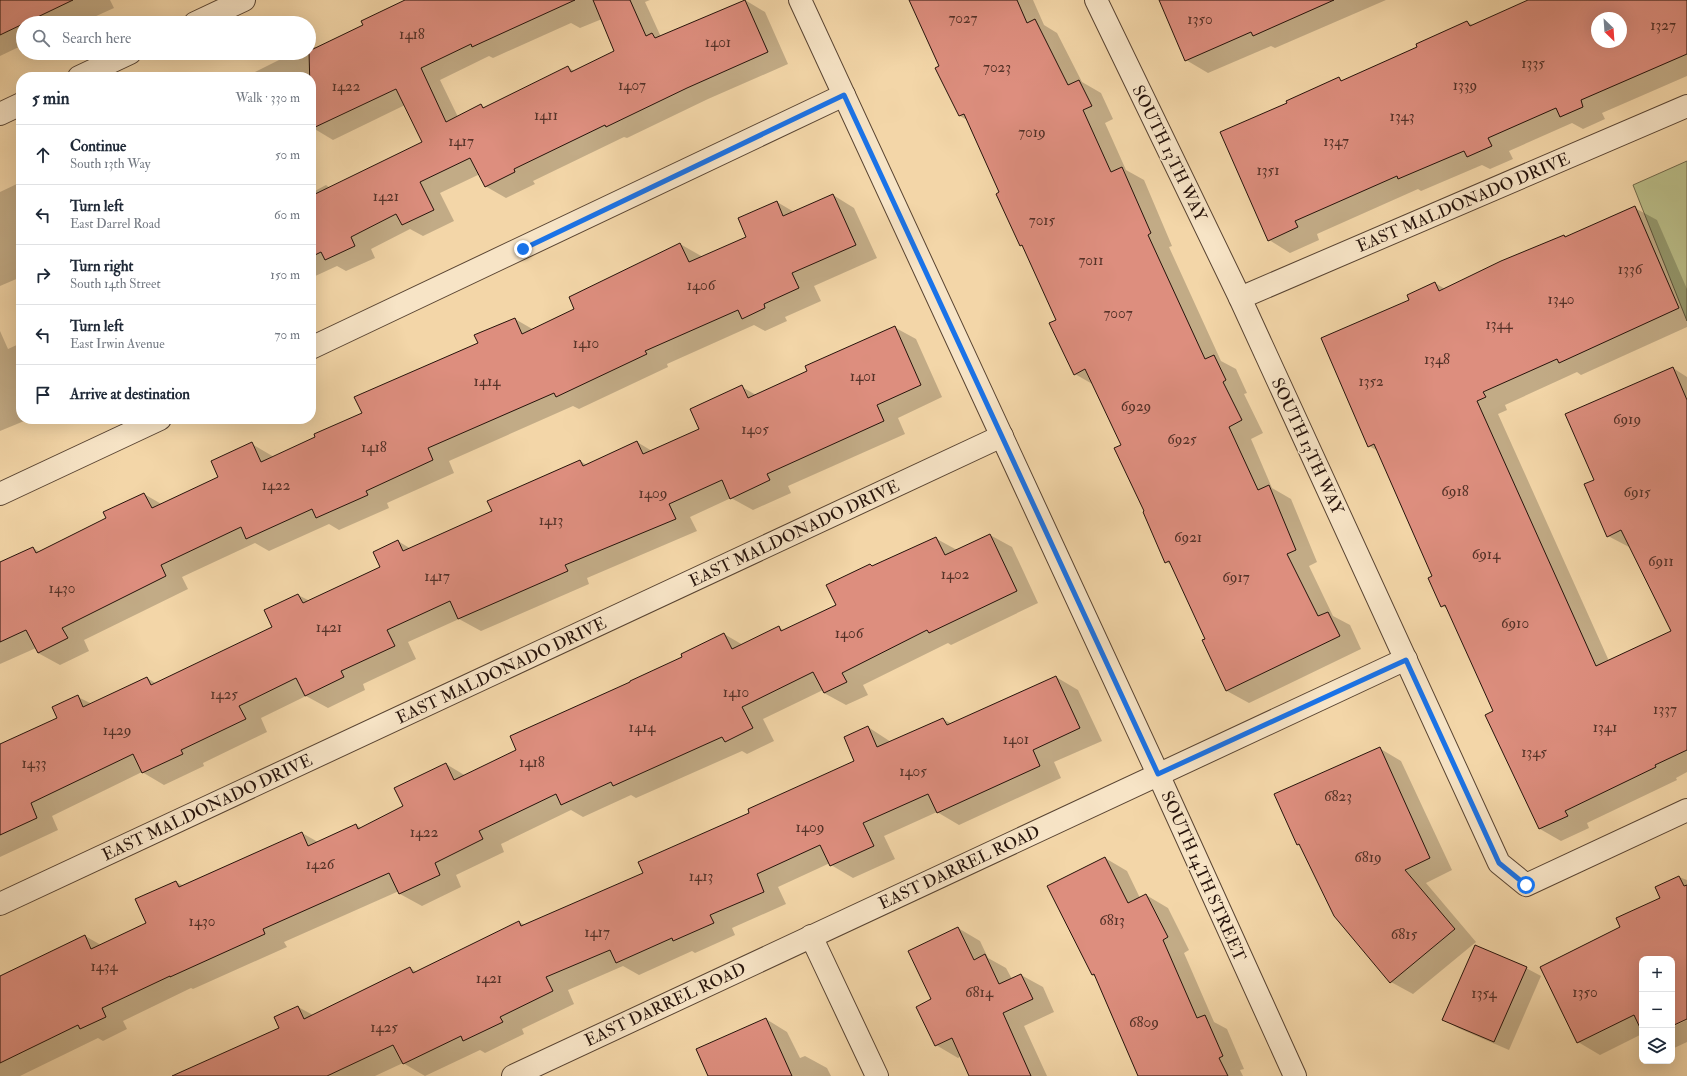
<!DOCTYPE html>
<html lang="en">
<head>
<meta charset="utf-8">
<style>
	:root { --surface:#fff; --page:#f6f6f7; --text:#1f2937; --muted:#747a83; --line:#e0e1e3 }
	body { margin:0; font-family:"IM FELL Double Pica",serif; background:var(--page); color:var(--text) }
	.controls { position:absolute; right:12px; bottom:12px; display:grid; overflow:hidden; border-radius:8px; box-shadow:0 4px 16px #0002 }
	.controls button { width:36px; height:36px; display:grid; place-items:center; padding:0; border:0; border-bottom:1px solid var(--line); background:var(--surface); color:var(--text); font:20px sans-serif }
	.compass { position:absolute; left:1591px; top:12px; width:36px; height:36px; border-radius:50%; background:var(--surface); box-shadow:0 4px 16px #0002; rotate:155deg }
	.stop { position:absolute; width:12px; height:12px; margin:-9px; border:3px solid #1a73e8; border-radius:50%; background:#fff }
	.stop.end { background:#1a73e8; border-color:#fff; box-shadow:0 1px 4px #0008 }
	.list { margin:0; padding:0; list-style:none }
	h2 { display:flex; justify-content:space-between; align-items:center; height:52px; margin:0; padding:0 16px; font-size:17px }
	h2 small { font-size:13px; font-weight:400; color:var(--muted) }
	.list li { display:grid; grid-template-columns:26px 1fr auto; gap:12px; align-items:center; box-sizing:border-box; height:60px; padding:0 16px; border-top:1px solid var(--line) }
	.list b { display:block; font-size:15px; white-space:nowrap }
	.list p { margin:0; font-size:13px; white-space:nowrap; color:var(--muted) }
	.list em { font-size:13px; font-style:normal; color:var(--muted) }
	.icon { flex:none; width:22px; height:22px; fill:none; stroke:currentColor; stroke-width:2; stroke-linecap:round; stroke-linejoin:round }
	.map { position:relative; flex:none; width:1687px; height:1076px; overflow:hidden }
	.search { position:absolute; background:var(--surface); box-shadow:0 4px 16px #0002; left:16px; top:16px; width:300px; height:44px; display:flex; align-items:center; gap:10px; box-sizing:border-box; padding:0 14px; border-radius:22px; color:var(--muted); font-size:15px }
	.panel { position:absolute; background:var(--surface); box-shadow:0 4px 16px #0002; left:16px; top:72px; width:300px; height:352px; border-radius:16px }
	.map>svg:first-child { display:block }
	.green { fill:#babe89; stroke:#70684a }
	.shadow { fill:#0003; fill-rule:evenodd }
	.building { fill:#dd8e7e; stroke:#26130b; fill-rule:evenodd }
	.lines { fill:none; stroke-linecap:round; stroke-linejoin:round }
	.minor-casing { stroke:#594432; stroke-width:24 }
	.minor { stroke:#f7e4c6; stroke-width:22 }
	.route { stroke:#1a73e8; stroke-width:5 }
	.labels { text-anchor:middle; stroke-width:3; stroke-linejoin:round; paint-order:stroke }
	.number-label { font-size:15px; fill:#543228 }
	.street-label { font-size:17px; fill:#26130b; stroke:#f7e4c6 }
</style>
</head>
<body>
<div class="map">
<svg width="1687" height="1076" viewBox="0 0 1687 1076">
	<rect width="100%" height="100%" fill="#f3d6a8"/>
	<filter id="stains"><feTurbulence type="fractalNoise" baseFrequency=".005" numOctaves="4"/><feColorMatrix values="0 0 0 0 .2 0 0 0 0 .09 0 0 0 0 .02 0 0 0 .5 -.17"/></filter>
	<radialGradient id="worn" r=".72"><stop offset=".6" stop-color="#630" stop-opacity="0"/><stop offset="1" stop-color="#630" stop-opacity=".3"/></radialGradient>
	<polygon class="green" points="1687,161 1687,321 1633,185"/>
	<g class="shadow">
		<polygon points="0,0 110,0 114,8 83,22 77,18 68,23 23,23 23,45 0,56"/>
		<path d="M 408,0 L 650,0 L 645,2 L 661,37 L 745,0 L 765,12 L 788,64 L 708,99 L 627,138 L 624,137 L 533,181 L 535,184 L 506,198 L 485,186 L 480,174 L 440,193 L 454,221 L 423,236 L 410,229 L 371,249 L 375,258 L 346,271 L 337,266 L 311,278 L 311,193 L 326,185 L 330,188 L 424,142 L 405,105 L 333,140 L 313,128 L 311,77 L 245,77 L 281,59 L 279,56 L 286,53 L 309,53 L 309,44 L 316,48 L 364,25 ZM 602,19 L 616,51 L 574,71 L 568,67 L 486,108 L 481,106 L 458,117 L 440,80 L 489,56 L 493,58 L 571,23 L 580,28 Z"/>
		<polygon points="910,0 1033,0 1044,25 1057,33 1082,82 1101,93 1113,119 1105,123 1126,170 1144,180 1172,246 1169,247 1221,361 1236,369 1247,393 1244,394 1263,433 1251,439 1272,488 1291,499 1317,562 1309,566 1333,616 1350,625 1361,649 1249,703 1227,691 1203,641 1206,639 1173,566 1166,562 1145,512 1122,445 1094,385 1075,374 1058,320 1025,247 1020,245 1000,193 967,120 960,116 937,69 940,67"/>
		<polygon points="1160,0 1386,0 1275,48 1271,46 1208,73 1186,60"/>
		<path d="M 1531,0 L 1687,0 L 1687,76 L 1602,113 L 1605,119 L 1583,129 L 1572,123 L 1509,151 L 1513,159 L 1490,169 L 1482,165 L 1421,191 L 1418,189 L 1317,234 L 1319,240 L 1290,253 L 1269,240 L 1289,104 L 1339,79 L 1343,81 L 1419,47 L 1467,22 L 1473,25 ZM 1597,18 L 1621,18 L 1621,42 L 1597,42 Z"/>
		<polygon points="21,182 21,277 0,286 0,192"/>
		<polygon points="833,195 854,208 877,258 814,286 821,301 785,317 787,321 765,331 754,325 667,364 668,367 579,409 573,406 449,461 454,473 387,503 389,508 339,530 329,524 269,551 255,543 182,577 188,589 84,640 89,651 60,665 38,653 36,648 0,664 0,564 33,548 40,552 108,519 144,494 163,505 219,477 252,444 274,457 363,414 479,344 515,319 534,330 576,310 680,244 703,257 747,237 777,202 794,212"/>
		<polygon points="1635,208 1657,220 1687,289 1687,327 1581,375 1577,372 1505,405 1507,410 1498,414 1609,661 1672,632 1631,548 1608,536 1595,480 1673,368 1687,377 1687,772 1676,778 1677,780 1587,823 1589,828 1561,841 1540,829 1495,711 1448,609 1442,606 1434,576 1378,451 1369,446 1411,301 1435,283 1445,289 1564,236 1567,238"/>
		<polygon points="894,327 916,339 942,397 898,418 905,434 788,486 791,493 753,510 731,498 690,517 697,531 587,578 589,584 481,631 459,619 408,642 416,659 363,684 365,690 328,708 306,696 261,718 267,732 203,763 204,766 164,785 142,772 52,816 58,830 0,857 0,745 58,719 78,697 92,704 147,678 157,684 273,627 298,595 310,601 381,567 398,541 411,549 493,512 580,461 587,465 637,442 652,451 700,429 742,387 756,395 809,371"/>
		<polygon points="0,331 8,349 21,343 21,419 29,419 0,431"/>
		<polygon points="990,535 1012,547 1038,603 951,645 948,643 863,685 868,695 846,705 824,693 823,690 763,719 774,741 747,754 742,751 636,798 631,795 583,817 571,810 501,844 504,852 456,875 461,887 422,906 400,894 399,891 284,942 287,947 193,989 191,988 123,1021 127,1029 103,1041 98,1038 20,1076 0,1076 0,977 85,936 101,945 147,923 176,882 184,886 302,833 318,842 356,825 362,828 405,807 446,764 466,776 518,751 632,683 684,657 724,634 743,645 779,627 784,631 837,605 870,565 874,567 935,538 957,550"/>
		<polygon points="1056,677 1078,690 1102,741 1054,762 1061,778 959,825 937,812 884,836 895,859 853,878 831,865 830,863 778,887 786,904 732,928 735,935 695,953 692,951 639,975 623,966 568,990 574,1004 522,1029 524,1034 485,1053 480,1050 425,1076 403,1063 375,1076 179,1076 281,1028 298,1007 313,1015 410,968 417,972 519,922 525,925 644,873 750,813 856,762 868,727 891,742 943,719 952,724"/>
		<polygon points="1379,748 1401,761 1452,870 1426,883 1476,942 1413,994 1391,982 1301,846 1298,845"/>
		<polygon points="1105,858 1127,871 1140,898 1146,895 1168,908 1189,950 1184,953 1214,1022 1227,1029 1244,1069 1240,1070 1243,1076 1140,1076 1096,977 1092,975"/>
		<polygon points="1679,877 1687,880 1687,1018 1672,1025 1672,959 1642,959 1642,1034 1600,1055 1578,1042 1621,928 1661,898"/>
		<polygon points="958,928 980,941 988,958 1006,968 1012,979 1021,975 1043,987 1054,1012 1024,1026 1047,1076 970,1076 961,1056 958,1058 936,1045 933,999"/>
		<polygon points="1526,968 1541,976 1509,1050 1458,1028 1443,1019"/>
		<polygon points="766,1019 787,1032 800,1058 805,1056 827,1068 831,1076 709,1076"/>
		<polygon points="1687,1020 1687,1042 1672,1049 1672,1027"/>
	</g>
	<g class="building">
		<polygon points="0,0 73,0 0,35"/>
		<polygon points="405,0 575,0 472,47 471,44 421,68 446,122 481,104 483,108 568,66 571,72 614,51 593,0 630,0 646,36 652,33 655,38 745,0 768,52 687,88 606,127 605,125 514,169 515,172 485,187 470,158 420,182 434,210 402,225 396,214 351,237 355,246 325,260 321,252 311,257 311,196 422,142 396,89 311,129 309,51 363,25 361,21"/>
		<polygon points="909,0 1017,0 1027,23 1035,19 1068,85 1079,80 1092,106 1083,110 1111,172 1122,167 1151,233 1148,235 1205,359 1214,355 1226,380 1223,382 1242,420 1229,427 1258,490 1269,485 1296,550 1287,554 1318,616 1328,612 1340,636 1226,691 1202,640 1205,639 1169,561 1165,563 1143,512 1144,511 1114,448 1121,445 1085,369 1074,375 1049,323 1056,320 1022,245 1020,246 996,194 999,192 964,114 959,116 935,68 939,66"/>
		<polygon points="1159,0 1334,0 1253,36 1251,32 1185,61"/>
		<path d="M 1528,0 L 1687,0 L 1687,54 L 1581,100 L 1583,107 L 1560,117 L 1556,108 L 1488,138 L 1492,146 L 1467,157 L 1464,151 L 1398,179 L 1397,176 L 1295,221 L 1298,227 L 1268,241 L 1220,132 L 1287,103 L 1286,101 L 1339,77 L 1341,81 L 1417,47 L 1416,44 L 1467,21 L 1470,26 ZM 1597,18 L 1621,18 L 1621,42 L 1597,42 Z"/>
		<polygon points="833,194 856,245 792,273 799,288 764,304 765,308 742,319 738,310 645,351 647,354 556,397 554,393 428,448 433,460 366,491 368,495 316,518 312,509 246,539 241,527 161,565 166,576 62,628 68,638 38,653 26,630 0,642 0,562 33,547 36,553 106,518 103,512 144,493 152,508 218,477 211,461 252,442 261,462 315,437 314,434 362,413 354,397 478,343 474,335 515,318 522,334 574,309 569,297 680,243 689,262 746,237 738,218 777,201 783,216"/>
		<polygon points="1635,206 1679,308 1559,363 1557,359 1483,392 1486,397 1477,401 1596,666 1671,631 1621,530 1607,537 1584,484 1594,480 1565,414 1673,367 1687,400 1687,750 1655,765 1656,767 1565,811 1568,816 1539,829 1485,715 1493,711 1445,605 1441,607 1428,578 1432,576 1374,444 1368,447 1321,338 1409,300 1407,295 1435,282 1439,291 1501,261 1564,235 1565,237"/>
		<polygon points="895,326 921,385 877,405 884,421 767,474 770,480 730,499 722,480 669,504 676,519 565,565 568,571 458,619 450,601 387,630 395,646 341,671 344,677 305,696 296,678 239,706 246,719 181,750 183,754 142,773 133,754 31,803 37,818 0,835 0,744 57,718 52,707 78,695 83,707 147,677 151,685 272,627 264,610 298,594 303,603 380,567 373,552 398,540 403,551 492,511 487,501 580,460 583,466 637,441 643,454 699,429 690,409 742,385 748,398 807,371 805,366"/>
		<polygon points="990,534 1017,591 929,633 927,630 842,673 847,682 824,693 813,672 742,707 753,728 725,742 722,737 613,786 611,782 561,805 556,794 479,831 483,839 435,863 440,875 399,894 389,873 263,929 265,934 170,977 170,976 102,1008 106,1017 80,1029 78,1025 0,1063 0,976 85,935 91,949 146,923 135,899 176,881 179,887 302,832 308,846 356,824 358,829 403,806 394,788 446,763 454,780 516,750 510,736 630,682 630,681 682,657 681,654 724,633 732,649 779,626 781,631 836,605 826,585 870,564 872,566 936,537 945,555"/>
		<polygon points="1056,676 1080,728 1033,750 1040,766 937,813 928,794 863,823 874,846 830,866 820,845 757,874 764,892 710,915 714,923 673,941 672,938 616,963 610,950 546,977 553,991 500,1017 503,1022 463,1041 461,1036 403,1064 393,1045 327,1076 172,1076 279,1028 274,1017 298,1006 304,1019 410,967 413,973 519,921 521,926 643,873 638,862 749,813 748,809 854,761 844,737 868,726 877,747 943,718 947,725"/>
		<polygon points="1380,747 1430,858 1405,870 1455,929 1390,983 1334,916 1299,844 1297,845 1274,794"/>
		<polygon points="1105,857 1128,903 1146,894 1168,937 1163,940 1197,1018 1205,1015 1223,1056 1219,1058 1228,1076 1138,1076 1094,974 1092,975 1047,886"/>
		<polygon points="1679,876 1684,886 1687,885 1687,1019 1672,1026 1672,959 1642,959 1642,1032 1634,1015 1577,1043 1540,967 1620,927 1616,918 1660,898 1655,887"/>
		<polygon points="958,927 974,960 985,954 999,984 1021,974 1033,999 1003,1013 1031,1076 969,1076 952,1038 935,1046 916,1007 931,999 908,951"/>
		<polygon points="1475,945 1527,967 1494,1042 1442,1020"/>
		<polygon points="766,1018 792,1076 708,1076 696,1049"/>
	</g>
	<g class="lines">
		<defs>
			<g id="minor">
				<polyline points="800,0 1158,774 1295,1076"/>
				<polyline points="1096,0 1240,298 1499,863 1526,885 1687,810"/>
				<polyline points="195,23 244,0"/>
				<polyline points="79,77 130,53"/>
				<polyline points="0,114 21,104"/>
				<polyline points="1240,298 1687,106"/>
				<polyline points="311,348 844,95"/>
				<polyline points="0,494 160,419"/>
				<polyline points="0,904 1002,436"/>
				<polyline points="811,936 877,1076"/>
				<polyline points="513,1076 1406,659"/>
			</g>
		</defs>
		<use href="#minor" class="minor-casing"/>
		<use href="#minor" class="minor"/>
	</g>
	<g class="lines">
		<polyline class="route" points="523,249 844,95 1158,774 1406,660 1499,863 1526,885"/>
	</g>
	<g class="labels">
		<g class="number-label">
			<text x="963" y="23">7027</text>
			<text x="1200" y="24">1350</text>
			<text x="1663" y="30">1327</text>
			<text x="412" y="39">1418</text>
			<text x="718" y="47">1401</text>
			<text x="1533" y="68">1335</text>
			<text x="997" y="72">7023</text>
			<text x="632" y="90">1407</text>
			<text x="1465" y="90">1339</text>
			<text x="346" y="91">1422</text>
			<text x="546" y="120">1411</text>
			<text x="1402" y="121">1343</text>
			<text x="1032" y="137">7019</text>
			<text x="461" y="146">1417</text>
			<text x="1336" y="146">1347</text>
			<text x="1268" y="175">1351</text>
			<text x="386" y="201">1421</text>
			<text x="1042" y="225">7015</text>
			<text x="1091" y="265">7011</text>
			<text x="1630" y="274">1336</text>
			<text x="701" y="290">1406</text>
			<text x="1561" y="304">1340</text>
			<text x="1118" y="318">7007</text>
			<text x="1499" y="329">1344</text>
			<text x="586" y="348">1410</text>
			<text x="1437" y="364">1348</text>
			<text x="863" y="381">1401</text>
			<text x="487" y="386">1414</text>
			<text x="1371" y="386">1352</text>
			<text x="1136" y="411">6929</text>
			<text x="1627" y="424">6919</text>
			<text x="755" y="434">1405</text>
			<text x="1182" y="444">6925</text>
			<text x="374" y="452">1418</text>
			<text x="276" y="490">1422</text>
			<text x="1455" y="496">6918</text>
			<text x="1637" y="497">6915</text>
			<text x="653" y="498">1409</text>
			<text x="551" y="525">1413</text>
			<text x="1188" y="542">6921</text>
			<text x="1486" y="559">6914</text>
			<text x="1661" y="566">6911</text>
			<text x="955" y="579">1402</text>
			<text x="437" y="581">1417</text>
			<text x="1236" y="582">6917</text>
			<text x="62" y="593">1430</text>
			<text x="1515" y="628">6910</text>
			<text x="329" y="632">1421</text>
			<text x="849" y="638">1406</text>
			<text x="736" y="697">1410</text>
			<text x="224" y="699">1425</text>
			<text x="1665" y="714">1337</text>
			<text x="642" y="732">1414</text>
			<text x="1605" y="732">1341</text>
			<text x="117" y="735">1429</text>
			<text x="1016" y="744">1401</text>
			<text x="1534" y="757">1345</text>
			<text x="532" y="767">1418</text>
			<text x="34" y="768">1433</text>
			<text x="913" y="776">1405</text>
			<text x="1338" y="801">6823</text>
			<text x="810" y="832">1409</text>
			<text x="424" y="837">1422</text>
			<text x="1368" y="862">6819</text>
			<text x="320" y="869">1426</text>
			<text x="701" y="881">1413</text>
			<text x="1112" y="925">6813</text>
			<text x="202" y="926">1430</text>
			<text x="597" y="937">1417</text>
			<text x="1404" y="939">6815</text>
			<text x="104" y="971">1434</text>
			<text x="489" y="983">1421</text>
			<text x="979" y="997">6814</text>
			<text x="1585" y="997">1350</text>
			<text x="1484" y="998">1354</text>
			<text x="1144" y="1027">6809</text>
			<text x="384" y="1032">1425</text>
		</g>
		<g class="street-label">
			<text transform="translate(1170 153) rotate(64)" y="6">SOUTH 13TH WAY</text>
			<text transform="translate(1463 202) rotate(-23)" y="6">EAST MALDONADO DRIVE</text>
			<text transform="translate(1308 446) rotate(65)" y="6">SOUTH 13TH WAY</text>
			<text transform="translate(794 533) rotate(-25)" y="6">EAST MALDONADO DRIVE</text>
			<text transform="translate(501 670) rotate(-25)" y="6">EAST MALDONADO DRIVE</text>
			<text transform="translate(207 807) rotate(-25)" y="6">EAST MALDONADO DRIVE</text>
			<text transform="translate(959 867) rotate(-25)" y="6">EAST DARREL ROAD</text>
			<text transform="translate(1204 876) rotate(66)" y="6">SOUTH 14TH STREET</text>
			<text transform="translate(665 1004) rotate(-25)" y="6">EAST DARREL ROAD</text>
		</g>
	</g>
	<rect width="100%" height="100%" filter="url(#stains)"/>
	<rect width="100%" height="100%" fill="url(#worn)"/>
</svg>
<div class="controls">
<button>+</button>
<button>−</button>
<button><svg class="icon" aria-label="layers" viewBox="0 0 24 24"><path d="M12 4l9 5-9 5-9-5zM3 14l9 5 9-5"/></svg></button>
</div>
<svg class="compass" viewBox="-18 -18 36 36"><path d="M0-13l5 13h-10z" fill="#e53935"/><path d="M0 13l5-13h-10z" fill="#747a83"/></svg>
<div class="stop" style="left:1526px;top:885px"></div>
<div class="stop end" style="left:523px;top:249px"></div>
<div class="search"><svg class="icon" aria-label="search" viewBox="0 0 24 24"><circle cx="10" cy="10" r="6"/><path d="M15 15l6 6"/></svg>Search here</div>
<section class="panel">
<h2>5 min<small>Walk · 330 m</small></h2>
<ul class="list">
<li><svg class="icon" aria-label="ahead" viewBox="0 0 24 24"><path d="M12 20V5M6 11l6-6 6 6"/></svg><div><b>Continue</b><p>South 13th Way</p></div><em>50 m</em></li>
<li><svg class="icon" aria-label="left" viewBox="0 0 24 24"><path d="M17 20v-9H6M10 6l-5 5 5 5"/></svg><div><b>Turn left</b><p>East Darrel Road</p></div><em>60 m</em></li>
<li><svg class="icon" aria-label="right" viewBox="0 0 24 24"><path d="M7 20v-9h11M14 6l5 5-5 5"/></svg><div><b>Turn right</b><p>South 14th Street</p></div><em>150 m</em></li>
<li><svg class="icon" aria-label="left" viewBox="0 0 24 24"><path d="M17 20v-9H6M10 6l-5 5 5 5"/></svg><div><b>Turn left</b><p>East Irwin Avenue</p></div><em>70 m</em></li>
<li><svg class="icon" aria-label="arrive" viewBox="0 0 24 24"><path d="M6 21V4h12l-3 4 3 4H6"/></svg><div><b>Arrive at destination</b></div></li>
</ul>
</section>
</div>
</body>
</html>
